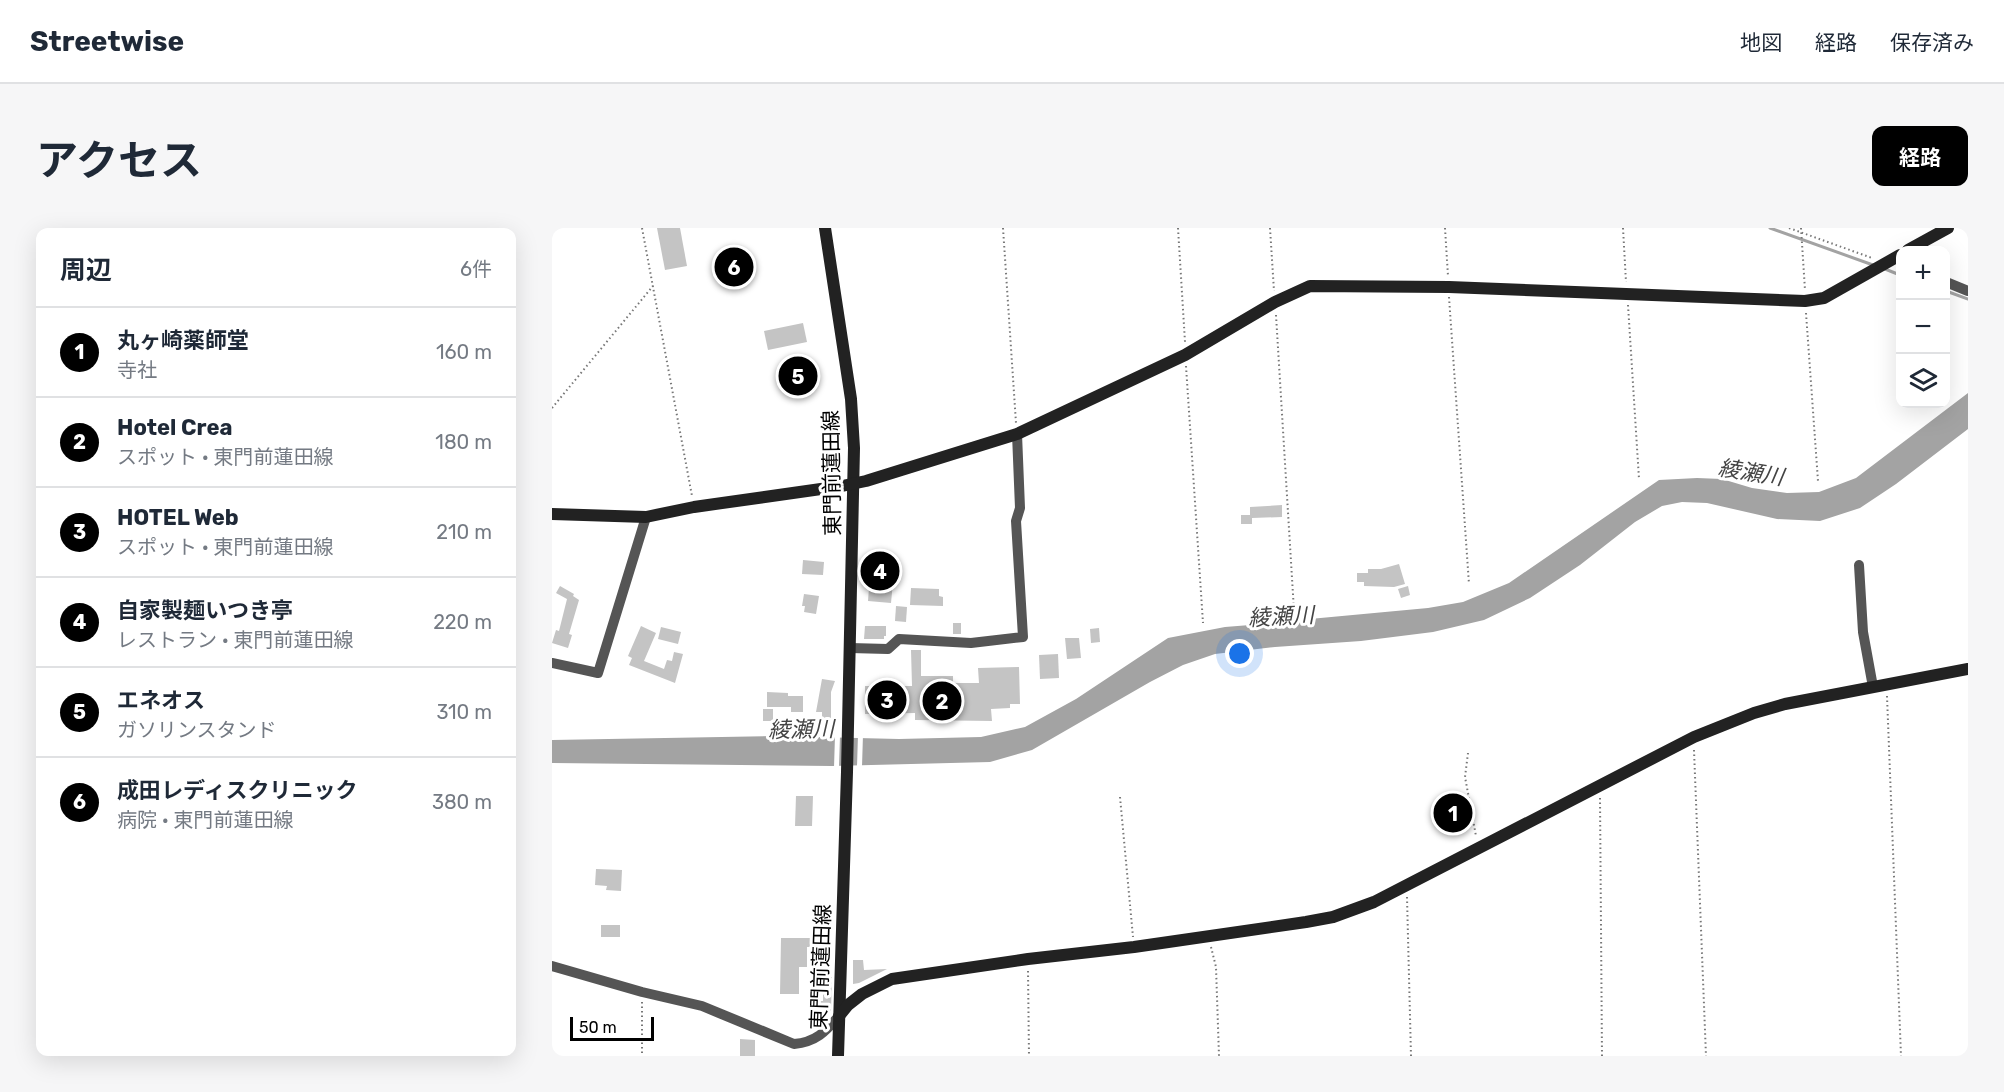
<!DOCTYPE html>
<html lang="ja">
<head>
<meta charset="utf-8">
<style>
	:root { --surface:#fff; --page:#f6f6f7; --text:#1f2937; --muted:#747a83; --line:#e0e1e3; --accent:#000 }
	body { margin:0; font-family:Rubik,"Noto Sans JP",sans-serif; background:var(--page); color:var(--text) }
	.controls { position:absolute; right:18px; top:18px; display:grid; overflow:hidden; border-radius:12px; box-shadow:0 6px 24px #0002 }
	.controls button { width:54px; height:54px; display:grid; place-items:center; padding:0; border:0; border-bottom:2px solid var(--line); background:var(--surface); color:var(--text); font:30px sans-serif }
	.scale { position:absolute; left:18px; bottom:15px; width:84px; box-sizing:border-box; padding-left:6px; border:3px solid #000; border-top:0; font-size:16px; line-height:21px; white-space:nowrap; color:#000; -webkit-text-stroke:4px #fff; paint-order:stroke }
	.you { position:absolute; left:688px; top:426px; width:21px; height:21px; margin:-15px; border:4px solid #fff; border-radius:50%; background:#1a73e8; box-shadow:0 0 0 9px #1a73e833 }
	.badge { display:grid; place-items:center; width:39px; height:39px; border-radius:50%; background:var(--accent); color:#fff; font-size:20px; font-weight:700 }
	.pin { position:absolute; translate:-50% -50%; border:3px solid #fff; box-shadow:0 2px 6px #0006 }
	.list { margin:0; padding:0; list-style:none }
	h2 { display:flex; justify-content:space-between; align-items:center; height:78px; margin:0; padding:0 24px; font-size:26px }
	h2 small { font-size:20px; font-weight:400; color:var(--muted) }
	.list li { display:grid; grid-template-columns:39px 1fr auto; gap:18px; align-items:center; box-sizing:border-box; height:90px; padding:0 24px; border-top:2px solid var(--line) }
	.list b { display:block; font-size:22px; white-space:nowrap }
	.list p { margin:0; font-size:20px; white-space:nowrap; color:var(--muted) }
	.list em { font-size:20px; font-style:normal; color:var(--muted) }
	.icon { flex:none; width:33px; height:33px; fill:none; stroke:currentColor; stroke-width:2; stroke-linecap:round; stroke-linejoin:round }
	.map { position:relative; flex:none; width:1416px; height:828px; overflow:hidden; border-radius:12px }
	header { display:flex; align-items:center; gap:36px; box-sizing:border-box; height:84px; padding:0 30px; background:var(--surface); border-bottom:2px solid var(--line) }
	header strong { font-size:28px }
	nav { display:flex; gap:33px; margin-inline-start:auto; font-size:21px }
	.intro { display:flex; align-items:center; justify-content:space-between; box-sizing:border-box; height:144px; padding:0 36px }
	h1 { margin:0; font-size:42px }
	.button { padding:15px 27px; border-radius:12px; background:var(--accent); color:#fff; font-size:21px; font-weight:700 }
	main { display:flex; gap:36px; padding:0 36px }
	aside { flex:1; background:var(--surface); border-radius:12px; box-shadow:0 6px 24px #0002 }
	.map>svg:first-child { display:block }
	.water { fill:#a3a3a3 }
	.pier { fill:#fff }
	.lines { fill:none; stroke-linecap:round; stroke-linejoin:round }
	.stream { stroke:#a3a3a3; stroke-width:3 }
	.building { fill:#c4c4c4 }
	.path { stroke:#777; stroke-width:2; stroke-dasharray:1.5 3; stroke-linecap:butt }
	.street { stroke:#555; stroke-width:10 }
	.secondary { stroke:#222; stroke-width:12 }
	.labels { text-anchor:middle; stroke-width:6; stroke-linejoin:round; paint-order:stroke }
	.street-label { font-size:21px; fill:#000; stroke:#fff }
	.water-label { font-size:22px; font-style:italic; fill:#444; stroke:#fff }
</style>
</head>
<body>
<header>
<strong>Streetwise</strong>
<nav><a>地図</a><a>経路</a><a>保存済み</a></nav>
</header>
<div class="intro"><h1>アクセス</h1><a class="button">経路</a></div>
<main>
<aside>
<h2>周辺<small>6件</small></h2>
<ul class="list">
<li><span class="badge">1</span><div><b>丸ヶ崎薬師堂</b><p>寺社</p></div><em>160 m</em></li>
<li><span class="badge">2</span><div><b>Hotel Crea</b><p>スポット · 東門前蓮田線</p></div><em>180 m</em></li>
<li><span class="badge">3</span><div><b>HOTEL Web</b><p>スポット · 東門前蓮田線</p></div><em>210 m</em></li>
<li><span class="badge">4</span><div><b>自家製麺いつき亭</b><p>レストラン · 東門前蓮田線</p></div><em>220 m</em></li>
<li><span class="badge">5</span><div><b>エネオス</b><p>ガソリンスタンド</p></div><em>310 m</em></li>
<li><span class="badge">6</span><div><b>成田レディスクリニック</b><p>病院 · 東門前蓮田線</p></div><em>380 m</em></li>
</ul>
</aside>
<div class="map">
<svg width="1416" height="828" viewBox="0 0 1416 828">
	<rect width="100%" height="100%" fill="#fff"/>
	<polygon class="water" points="1416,165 1416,201 1344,256 1308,280 1268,293 1225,291 1155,275 1130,274 1110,278 1083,294 1028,337 978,370 932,392 881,404 809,413 723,419 663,426 631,437 598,454 480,522 438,534 280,538 0,535 0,512 222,508 347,511 429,509 473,499 524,471 616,410 673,399 723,395 727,392 744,394 747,392 876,380 911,374 957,355 1107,252 1145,250 1170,251 1200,260 1235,265 1267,264 1304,250"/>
	<g class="pier">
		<polygon points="283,507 288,507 287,539 282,539"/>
		<polygon points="306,507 311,507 310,538 305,538"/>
	</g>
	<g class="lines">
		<g class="stream">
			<polyline points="1218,0 1321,37"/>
			<polyline points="1333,41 1348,47"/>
			<polyline points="1394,63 1416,71"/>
		</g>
	</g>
	<g class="building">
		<polygon points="105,0 128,0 135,38 113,42"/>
		<polygon points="251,95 255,114 216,122 212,103"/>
		<polygon points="730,277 730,289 700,290 700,296 689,296 689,287 698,287 698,279"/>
		<polygon points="251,332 272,334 271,347 250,346"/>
		<polygon points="319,333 338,333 338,354 341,354 339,375 316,373"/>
		<polygon points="847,336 853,356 842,359 812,358 812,354 805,354 805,345 816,345 816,341 829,341"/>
		<polygon points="8,358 22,366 21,368 27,372 17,406 20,407 16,420 0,415 4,402 7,403 15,371 4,365"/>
		<polygon points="856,358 858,367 849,370 846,361"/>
		<polygon points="359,360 387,361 387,368 391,369 391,378 358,377"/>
		<polygon points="252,366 267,368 264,386 252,384 253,378 250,378"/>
		<polygon points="344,378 355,379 354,394 343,393"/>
		<rect x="401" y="395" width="8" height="11"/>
		<polygon points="89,398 104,405 92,433 112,441 115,432 120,433 122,424 131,426 123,455 77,437 80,430 76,428"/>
		<polygon points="313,398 334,398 334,408 332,408 332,411 312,411"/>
		<polygon points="109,399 129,404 126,416 106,411"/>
		<polygon points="547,400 548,414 539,415 538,401"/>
		<polygon points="513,410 527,410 529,430 515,431"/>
		<polygon points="359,422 369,422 369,448 401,448 401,455 427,455 426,440 467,439 468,476 458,476 458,480 439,481 440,493 363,492 363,485 313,486 313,458 360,458"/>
		<polygon points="506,426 507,450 488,451 487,427"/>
		<polygon points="270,451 283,453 279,464 279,490 270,490 270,484 264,484"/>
		<polygon points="215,464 236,465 236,468 251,468 251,484 239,484 239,479 215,479"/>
		<rect x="211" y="481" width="10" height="12"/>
		<polygon points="244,568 261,568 260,598 243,598"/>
		<polygon points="905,578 908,590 896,592 894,581"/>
		<polygon points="44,641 70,642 69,663 54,662 55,658 43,657"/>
		<rect x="49" y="697" width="19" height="12"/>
		<polygon points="229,710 277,710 277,719 255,719 255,739 247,739 247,766 228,766"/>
		<polygon points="301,732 311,732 312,742 335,741 307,755 301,756"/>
		<polygon points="271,749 280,749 279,783 268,783 268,773 271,773"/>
		<polygon points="188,811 203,812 203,828 188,828"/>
	</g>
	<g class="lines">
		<g class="path">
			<polyline points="90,0 140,268"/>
			<polyline points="451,0 464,195"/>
			<polyline points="626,0 633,114"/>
			<polyline points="718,0 722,63"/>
			<polyline points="893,0 896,48"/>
			<polyline points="1071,0 1074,54"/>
			<polyline points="1237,0 1320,30"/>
			<polyline points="1249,0 1253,62"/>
			<polyline points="897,69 917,356"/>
			<polyline points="1076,77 1087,251"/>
			<polyline points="1254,85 1266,253"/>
			<polyline points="724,87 742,383"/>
			<polyline points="634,138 651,395"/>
			<polyline points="0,180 101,58"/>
			<polyline points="1335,468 1349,828"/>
			<polyline points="1142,522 1154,828"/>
			<polyline points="916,525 913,549 924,608"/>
			<polyline points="568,569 581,709"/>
			<polyline points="1048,570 1050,828"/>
			<polyline points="855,669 859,828"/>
			<polyline points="659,719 664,739 667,828"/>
			<polyline points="476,743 477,828"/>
			<polyline points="90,774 90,828"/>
		</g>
		<g class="street">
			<polyline points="1394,54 1416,63"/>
			<polyline points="1307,337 1311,404 1321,459"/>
			<polyline points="298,420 336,421 347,411 419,415 471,409 464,293 468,280 465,206"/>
			<polyline points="0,435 46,445 94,289"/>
			<path d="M 0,738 L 90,764 L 150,778 L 242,816 C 264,814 273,804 287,788"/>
		</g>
		<g class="secondary">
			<polyline points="273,0 299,171 302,220 295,544 286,828"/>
			<polyline points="1356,22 1396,0"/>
			<polyline points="0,286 94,289 142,279 290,258 314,253 465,206 633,127 723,74 758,58 897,59 1253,73 1272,70 1348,27"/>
			<polyline points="287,788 296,777 310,766 340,751 476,731 582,719 754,694 781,689 822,674 1142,509 1202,485 1233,476 1416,441"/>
		</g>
	</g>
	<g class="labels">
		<g class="street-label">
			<text transform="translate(280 245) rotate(-91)" y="7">東門前蓮田線</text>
			<text transform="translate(269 739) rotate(-88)" y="7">東門前蓮田線</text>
		</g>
		<g class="water-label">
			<text transform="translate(1199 244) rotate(9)" y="8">綾瀬川</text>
			<text transform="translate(729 388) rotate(-3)" y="8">綾瀬川</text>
			<text transform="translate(249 501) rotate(-1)" y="8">綾瀬川</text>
		</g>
	</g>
</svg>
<div class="controls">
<button>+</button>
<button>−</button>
<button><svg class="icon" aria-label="layers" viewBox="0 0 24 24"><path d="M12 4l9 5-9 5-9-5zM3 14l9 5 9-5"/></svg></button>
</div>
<div class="scale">50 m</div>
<div class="you"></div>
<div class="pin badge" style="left:901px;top:585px">1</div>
<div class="pin badge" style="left:390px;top:473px">2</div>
<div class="pin badge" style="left:335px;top:472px">3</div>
<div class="pin badge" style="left:328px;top:343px">4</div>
<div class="pin badge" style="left:246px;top:148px">5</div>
<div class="pin badge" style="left:182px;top:39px">6</div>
</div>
</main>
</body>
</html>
